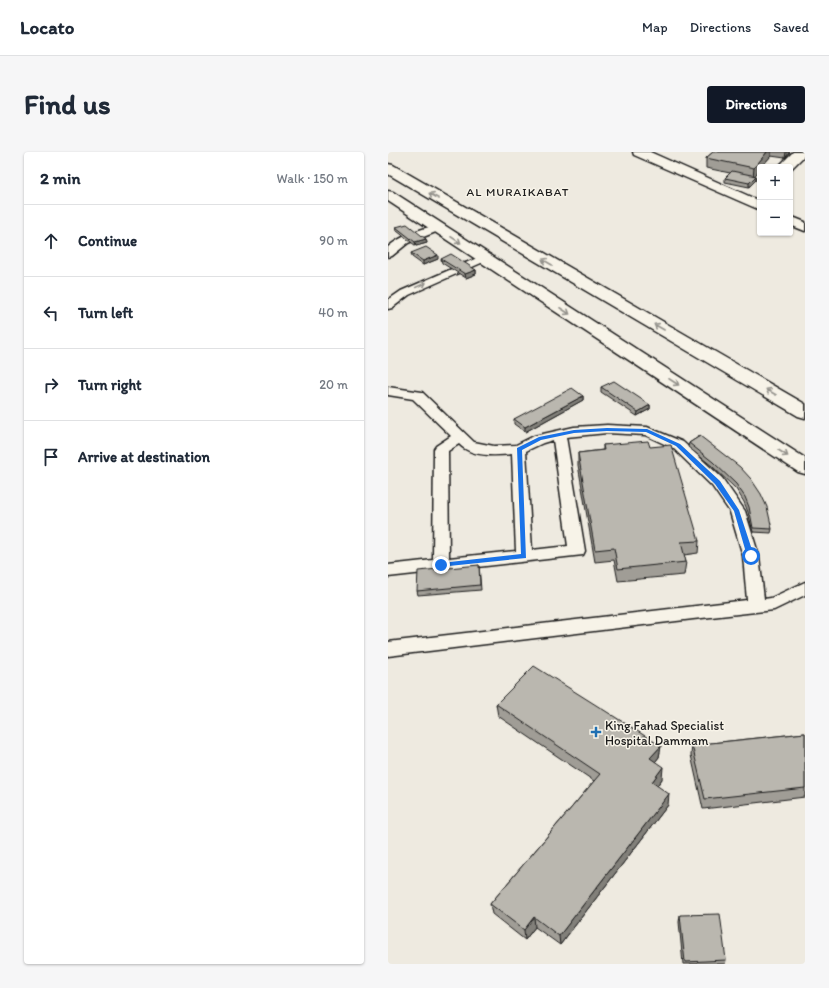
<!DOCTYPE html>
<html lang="en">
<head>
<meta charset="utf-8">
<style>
	:root { --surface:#fff; --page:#f6f6f7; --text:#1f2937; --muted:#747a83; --line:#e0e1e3; --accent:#111827 }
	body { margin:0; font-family:Itim,sans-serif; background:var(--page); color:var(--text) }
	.controls { position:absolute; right:12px; top:12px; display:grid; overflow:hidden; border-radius:4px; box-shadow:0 1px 3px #0004 }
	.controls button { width:36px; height:36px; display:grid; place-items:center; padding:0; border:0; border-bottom:1px solid var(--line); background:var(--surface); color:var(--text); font:20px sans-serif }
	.stop { position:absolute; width:12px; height:12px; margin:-9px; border:3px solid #1a73e8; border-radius:50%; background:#fff }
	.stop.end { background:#1a73e8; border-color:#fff; box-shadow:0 1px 4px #0008 }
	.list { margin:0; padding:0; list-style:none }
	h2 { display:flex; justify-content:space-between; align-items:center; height:52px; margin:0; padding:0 16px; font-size:17px }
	h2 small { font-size:13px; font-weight:400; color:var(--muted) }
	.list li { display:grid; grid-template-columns:26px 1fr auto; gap:12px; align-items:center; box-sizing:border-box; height:72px; padding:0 16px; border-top:1px solid var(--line) }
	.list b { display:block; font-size:15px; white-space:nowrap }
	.list em { font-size:13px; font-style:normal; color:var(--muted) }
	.icon { flex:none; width:22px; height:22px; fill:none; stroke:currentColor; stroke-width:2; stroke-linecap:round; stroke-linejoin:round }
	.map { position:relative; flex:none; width:417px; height:812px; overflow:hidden; border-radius:4px }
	header { display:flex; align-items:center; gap:24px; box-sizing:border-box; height:56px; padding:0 20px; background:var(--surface); border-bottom:1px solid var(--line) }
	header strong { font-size:19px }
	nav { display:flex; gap:22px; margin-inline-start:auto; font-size:14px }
	.intro { display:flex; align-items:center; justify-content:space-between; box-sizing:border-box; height:96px; padding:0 24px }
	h1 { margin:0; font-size:28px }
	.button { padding:10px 18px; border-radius:4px; background:var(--accent); color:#fff; font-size:14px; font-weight:700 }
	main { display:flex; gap:24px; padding:0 24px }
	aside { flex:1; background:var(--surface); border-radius:4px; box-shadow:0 1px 3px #0004 }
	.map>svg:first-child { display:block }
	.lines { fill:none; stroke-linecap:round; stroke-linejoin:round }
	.lane-casing { stroke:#1c1c1c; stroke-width:3 }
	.street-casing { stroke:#1c1c1c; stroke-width:3 }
	.secondary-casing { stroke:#1c1c1c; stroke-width:3 }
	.lane { fill:#f7f3e8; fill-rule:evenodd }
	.street { fill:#f7f3e8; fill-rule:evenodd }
	.secondary { fill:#f7f3e8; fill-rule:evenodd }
	.wall { fill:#a09d96; stroke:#1c1c1c }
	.shaded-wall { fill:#82807a; stroke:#1c1c1c }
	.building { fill:#bab7af; stroke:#1c1c1c }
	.oneway { stroke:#94928c }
	.route { fill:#1a73e8 }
	.poi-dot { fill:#1f6fb2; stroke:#f7f3e8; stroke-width:1.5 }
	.labels { text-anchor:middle; stroke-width:3; stroke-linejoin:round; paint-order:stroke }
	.far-neighbourhood-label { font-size:12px; letter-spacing:1px; fill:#1c1c1c; stroke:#f7f3e8 }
	.poi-label { font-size:13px; fill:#1c1c1c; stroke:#f7f3e8; text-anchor:start }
</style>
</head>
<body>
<header>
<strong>Locato</strong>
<nav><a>Map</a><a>Directions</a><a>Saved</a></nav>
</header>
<div class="intro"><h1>Find us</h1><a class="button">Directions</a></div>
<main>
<aside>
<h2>2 min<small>Walk · 150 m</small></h2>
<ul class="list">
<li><svg class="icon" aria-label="ahead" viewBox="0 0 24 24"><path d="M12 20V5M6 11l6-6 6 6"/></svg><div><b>Continue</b></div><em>90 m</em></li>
<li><svg class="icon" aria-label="left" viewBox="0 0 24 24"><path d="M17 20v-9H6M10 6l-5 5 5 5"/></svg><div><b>Turn left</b></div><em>40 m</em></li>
<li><svg class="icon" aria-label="right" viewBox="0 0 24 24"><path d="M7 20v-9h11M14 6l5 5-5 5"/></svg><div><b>Turn right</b></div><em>20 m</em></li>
<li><svg class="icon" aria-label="arrive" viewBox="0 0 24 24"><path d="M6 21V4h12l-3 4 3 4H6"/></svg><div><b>Arrive at destination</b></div></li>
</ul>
</aside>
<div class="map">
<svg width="417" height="812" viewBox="0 0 417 812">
	<rect width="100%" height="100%" fill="#eeeae0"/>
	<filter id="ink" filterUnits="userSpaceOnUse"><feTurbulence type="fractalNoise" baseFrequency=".025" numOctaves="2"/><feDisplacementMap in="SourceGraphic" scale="8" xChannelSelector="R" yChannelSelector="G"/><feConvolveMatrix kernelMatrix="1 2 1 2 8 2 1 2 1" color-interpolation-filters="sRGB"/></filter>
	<g filter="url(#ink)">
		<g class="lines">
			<defs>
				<g id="lane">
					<path d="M 49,73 L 54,76 L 53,78 L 20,91 L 4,104 L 0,105 L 0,95 C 13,84 32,77 49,73 Z"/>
					<polygon points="96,103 100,104 102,106 100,108 21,143 4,156 0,157 0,148 13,139"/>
					<path d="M 0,235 L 34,240 L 86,290 L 106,294 L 128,293 L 146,284 L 186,275 L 219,273 L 259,275 L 295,290 L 334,326 L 357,359 L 371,404 L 376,447 L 383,446 L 417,430 L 417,443 L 386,458 L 305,467 L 0,504 L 0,490 L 359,448 L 355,404 L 342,360 L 324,334 L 285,296 L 257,283 L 219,281 L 178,285 L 197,399 L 195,403 L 0,425 L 0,413 L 45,408 L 46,297 L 48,294 L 63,284 L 25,247 L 0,243 ZM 165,288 L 180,394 L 144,398 L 138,299 L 155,291 ZM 71,292 C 83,305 107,304 124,302 L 128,399 L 61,406 L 60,299 Z"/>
				</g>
				<g id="street">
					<polygon points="245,0 262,0 372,49 372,58 246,3"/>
					<polygon points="405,0 417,0 417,3 402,18 402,15 390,15"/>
					<polygon points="402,64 417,70 417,79 402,73"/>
				</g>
				<g id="secondary">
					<polygon points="0,12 5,13 417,252 417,266 410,264 0,22"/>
					<polygon points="0,39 5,40 417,306 417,322 410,320 0,49"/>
				</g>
			</defs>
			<use href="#lane" class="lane-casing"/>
			<use href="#street" class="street-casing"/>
			<use href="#secondary" class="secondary-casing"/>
			<use href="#lane" class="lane"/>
			<use href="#street" class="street"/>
			<use href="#secondary" class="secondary"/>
		</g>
		<g class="wall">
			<polygon points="325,0 402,0 397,6 383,4 373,15 372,15 372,17 366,23 368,24 368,28 361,35 337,30 337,26 342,21 318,16 318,6"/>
			<polygon points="8,75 38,87 39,91 28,94 9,79"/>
			<polygon points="23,101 50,107 35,113 24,105"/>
			<polygon points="53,107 88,118 88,122 78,126 54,111"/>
			<polygon points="213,235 262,253 262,257 249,264 213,240"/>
			<polygon points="195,244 195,248 137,280 126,272 126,267"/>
			<polygon points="312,284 384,377 383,381 365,380 360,360 356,350 348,337 324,314 300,295 301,291"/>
			<polygon points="215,293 262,295 311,389 310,401 296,403 298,410 296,423 230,429 226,408 207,410 190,313 190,301 215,298"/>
			<polygon points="91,413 93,438 30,443 29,439"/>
			<polygon points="108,552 273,594 271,605 267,610 274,627 269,634 280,653 172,793 147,775 137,788 104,762 102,752 206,629 110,564"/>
			<polygon points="417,581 417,645 315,657 303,603 304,593"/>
			<polygon points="292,763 338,808 337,812 295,812 291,770"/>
		</g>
		<g class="shaded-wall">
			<polygon points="379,0 383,0 383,4 373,15 372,15 372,17 365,26 366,16"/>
			<polygon points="398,0 402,0 397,6"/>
			<polygon points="368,24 368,28 361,35 361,31"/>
			<polygon points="38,87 39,91 28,94 27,90"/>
			<polygon points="50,103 50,107 35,113 35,109"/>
			<polygon points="88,118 88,122 78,126 77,122"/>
			<polygon points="195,244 195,248 137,280 137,275"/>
			<polygon points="262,253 262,257 249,264 250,260"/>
			<polygon points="273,594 271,605 261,618 262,606"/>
			<polygon points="275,615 274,627 263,641 264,630"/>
			<polygon points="281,642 280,653 172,793 171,784"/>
			<polygon points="146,765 147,775 137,788 136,778"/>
		</g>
		<g class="building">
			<polygon points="325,0 379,0 366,16 318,6"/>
			<polygon points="344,19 368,24 361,31 337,26"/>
			<polygon points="19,72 38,87 27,90 8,75"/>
			<polygon points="38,95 50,103 35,109 23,101"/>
			<polygon points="63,102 88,118 77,122 53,107"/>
			<polygon points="226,229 262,253 250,260 213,235"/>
			<polygon points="184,236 195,244 137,275 126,267"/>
			<polygon points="312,284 352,315 363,327 373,342 379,355 384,377 365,376 361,355 357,345 348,332 325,310 301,291"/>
			<polygon points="260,289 262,295 283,293 311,389 293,390 298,410 230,417 226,396 207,398 190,301 216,298 215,293"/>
			<polygon points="91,413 92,433 29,439 30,419"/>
			<polygon points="146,514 273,594 262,606 275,615 264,630 281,642 171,784 146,765 136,778 102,752 212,622 108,552"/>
			<polygon points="417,581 417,636 317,647 304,593"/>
			<polygon points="332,762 338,808 297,810 292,763"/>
		</g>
		<defs><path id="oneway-shaft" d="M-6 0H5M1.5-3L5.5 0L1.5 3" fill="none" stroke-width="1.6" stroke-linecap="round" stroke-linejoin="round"/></defs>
		<g class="oneway">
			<use href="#oneway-shaft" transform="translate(46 44) rotate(-150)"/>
			<use href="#oneway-shaft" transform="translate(68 88) rotate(33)"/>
			<use href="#oneway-shaft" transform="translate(159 110) rotate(-150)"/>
			<use href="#oneway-shaft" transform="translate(33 133) rotate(-25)"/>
			<use href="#oneway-shaft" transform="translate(177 159) rotate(33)"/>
			<use href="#oneway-shaft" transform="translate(271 175) rotate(-150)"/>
			<use href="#oneway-shaft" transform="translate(286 230) rotate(33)"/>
			<use href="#oneway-shaft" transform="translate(383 240) rotate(-150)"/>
			<use href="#oneway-shaft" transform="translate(395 301) rotate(33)"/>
		</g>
	</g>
	<polygon class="route" points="219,276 259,277 292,292 332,329 351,358 366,404 365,406 363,407 359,404 346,359 327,332 288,294 258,280 219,279 186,281 153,288 134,298 138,406 51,415 51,411 53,411 133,402 129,296 151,285 186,278"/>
	<path class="poi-dot" d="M206 574h4v4h4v4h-4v4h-4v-4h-4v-4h4z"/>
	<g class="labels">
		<g class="far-neighbourhood-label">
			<text x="130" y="44">AL MURAIKABAT</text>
		</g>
		<g class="poi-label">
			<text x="217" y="578">King Fahad Specialist<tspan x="217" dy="15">Hospital Dammam</tspan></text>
		</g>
	</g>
</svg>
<div class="controls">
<button>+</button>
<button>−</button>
</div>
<div class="stop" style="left:363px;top:404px"></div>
<div class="stop end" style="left:53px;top:413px"></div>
</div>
</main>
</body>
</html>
